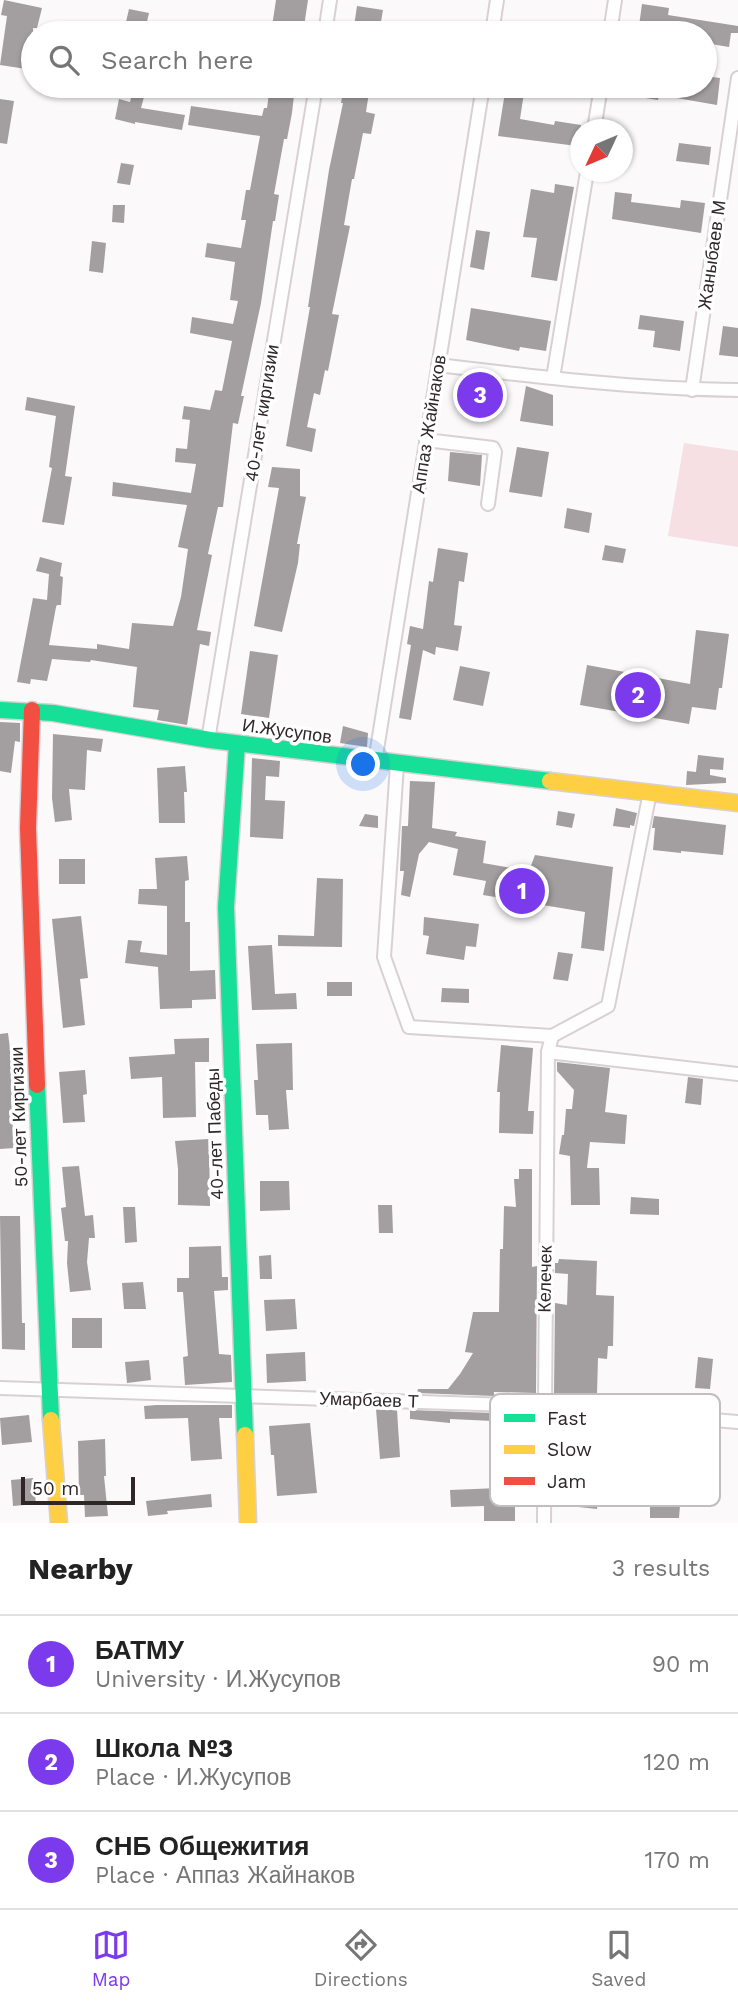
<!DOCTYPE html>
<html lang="en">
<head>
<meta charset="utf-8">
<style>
	:root { --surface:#fff; --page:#f2f2f2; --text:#222; --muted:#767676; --line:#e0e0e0; --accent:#7c3aed }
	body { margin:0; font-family:"Work Sans",sans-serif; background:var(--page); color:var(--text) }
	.compass { position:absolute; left:570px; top:119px; width:63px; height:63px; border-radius:50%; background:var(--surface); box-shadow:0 2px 5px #0004; rotate:226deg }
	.scale { position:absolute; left:21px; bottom:18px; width:114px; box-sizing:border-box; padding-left:7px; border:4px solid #2f2628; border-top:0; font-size:19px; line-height:24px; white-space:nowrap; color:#2f2628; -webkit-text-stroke:5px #fff; paint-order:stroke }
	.you { position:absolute; left:364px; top:765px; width:24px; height:24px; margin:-18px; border:5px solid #fff; border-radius:50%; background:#1a73e8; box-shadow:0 0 0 10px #1a73e833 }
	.badge { display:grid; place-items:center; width:46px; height:46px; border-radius:50%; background:var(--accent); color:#fff; font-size:23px; font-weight:700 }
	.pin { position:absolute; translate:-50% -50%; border:4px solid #fff; box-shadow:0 2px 7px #0006 }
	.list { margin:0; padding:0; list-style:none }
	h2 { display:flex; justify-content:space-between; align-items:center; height:91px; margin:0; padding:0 28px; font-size:30px }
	h2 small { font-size:23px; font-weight:400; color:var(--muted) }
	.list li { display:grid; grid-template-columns:46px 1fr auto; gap:21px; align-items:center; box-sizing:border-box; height:98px; padding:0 28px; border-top:2px solid var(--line) }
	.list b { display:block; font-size:26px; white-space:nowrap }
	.list p { margin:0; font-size:23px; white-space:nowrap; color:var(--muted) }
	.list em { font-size:23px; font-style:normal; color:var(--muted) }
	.icon { flex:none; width:38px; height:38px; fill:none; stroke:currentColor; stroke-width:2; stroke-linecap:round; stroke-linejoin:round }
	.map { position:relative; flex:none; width:738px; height:1523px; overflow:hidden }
	.search { position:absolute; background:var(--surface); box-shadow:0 2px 5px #0004; left:21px; right:21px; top:21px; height:77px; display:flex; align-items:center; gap:18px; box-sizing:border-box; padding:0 24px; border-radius:38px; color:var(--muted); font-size:26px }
	.sheet { height:385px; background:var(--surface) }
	nav { display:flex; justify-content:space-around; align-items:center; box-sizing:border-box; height:98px; border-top:2px solid var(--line); background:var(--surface); font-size:19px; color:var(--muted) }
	nav a { display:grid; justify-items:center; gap:4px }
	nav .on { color:var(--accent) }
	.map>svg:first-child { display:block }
	.green { fill:#f7e0e3 }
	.building { fill:#a39e9f }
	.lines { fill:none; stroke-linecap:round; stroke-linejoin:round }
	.street-casing { stroke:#d8d1d3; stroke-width:16 }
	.fast-casing { stroke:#d8d1d3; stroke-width:19 }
	.slow-casing { stroke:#d8d1d3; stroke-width:19 }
	.jam-casing { stroke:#d8d1d3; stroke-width:19 }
	.street { stroke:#fffefe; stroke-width:12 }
	.fast { stroke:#16e098; stroke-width:16 }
	.slow { stroke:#ffcf43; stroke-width:16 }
	.jam { stroke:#f24e42; stroke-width:16 }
	.labels { text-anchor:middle; stroke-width:7; stroke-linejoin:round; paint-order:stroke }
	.street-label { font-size:18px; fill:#2f2628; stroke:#fff }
	.key { fill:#fff; stroke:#c1bebe; stroke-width:2 }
	.key-label { font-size:19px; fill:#2f2628 }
</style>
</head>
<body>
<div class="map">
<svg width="738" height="1523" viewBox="0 0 738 1523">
	<rect width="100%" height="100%" fill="#fcf9fa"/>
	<polygon class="green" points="684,443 738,451 738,547 668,536"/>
	<g class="building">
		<polygon points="4,0 42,8 37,28 33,28 33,70 0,65 7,16 1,15"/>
		<polygon points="276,0 308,0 303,33 271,33"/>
		<polygon points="642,4 669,8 668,15 738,26 738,33 731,33 729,47 705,43 705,33 638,33"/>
		<polygon points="357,6 383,10 379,33 353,33"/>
		<polygon points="129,9 149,13 146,26 126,22"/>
		<polygon points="705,76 720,78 717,105 659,95 658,100 614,93 614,86 705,86"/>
		<polygon points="134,86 147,86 141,108 185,115 182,130 135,122 135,124 115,119 119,99 130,102"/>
		<polygon points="270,86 295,86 292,113 287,139 284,139 274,194 279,195 275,221 273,221 261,303 241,396 244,396 238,424 233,423 223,507 218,507 208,554 212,555 197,630 211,632 209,646 200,644 187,725 157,720 159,710 133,707 137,667 91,660 90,662 52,659 47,681 31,679 30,684 17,682 33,598 47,600 49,574 36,571 40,557 62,563 60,576 63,577 61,605 57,605 56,607 49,645 97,649 97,644 129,649 132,623 173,626 181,597 188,549 178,547 187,505 112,496 113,482 191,493 196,464 175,462 176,448 187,449 190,420 182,419 184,406 210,410 215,390 222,391 232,341 190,333 192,317 233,324 238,301 230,300 235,262 205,257 207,243 241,248 246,220 241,220 246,190 250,190 260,136 188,125 191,106 262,116 264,108 267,108"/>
		<polygon points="344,86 370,86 366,112 375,114 371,134 363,133 354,179 352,179 344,225 350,226 332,314 339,315 328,371 325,370 320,395 314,393 307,427 316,429 312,452 286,446 310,307 308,307 329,170 343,103 341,103"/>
		<polygon points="506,86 525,86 520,119 554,125 555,121 581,125 577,146 498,136"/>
		<polygon points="0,99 14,101 7,144 0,143"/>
		<polygon points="679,143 711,147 709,165 676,161"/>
		<polygon points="121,163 134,165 130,185 117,183"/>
		<polygon points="555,184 574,187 557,281 531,277 537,238 523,237 531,189 554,193"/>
		<polygon points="615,192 632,194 631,202 680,208 681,200 705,203 701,233 612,219"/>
		<polygon points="113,205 125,205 124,223 112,222"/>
		<polygon points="476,230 490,232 484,270 470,267"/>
		<polygon points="92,241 106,243 103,273 89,271"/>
		<polygon points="471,308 551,321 546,351 520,347 519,351 466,340"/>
		<polygon points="640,315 684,321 680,351 653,347 655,331 638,329"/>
		<polygon points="723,326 738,328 738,357 719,355"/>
		<polygon points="467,380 500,382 493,414 460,409"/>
		<polygon points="526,386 553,395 553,426 520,421"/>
		<polygon points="27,397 75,406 65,476 72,477 64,525 42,522 52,468 49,467 56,416 25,410"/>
		<polygon points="517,447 549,452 542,497 509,492"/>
		<polygon points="450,452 482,455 480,486 448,481"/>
		<polygon points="272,467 300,469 300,496 306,497 297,544 300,544 298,563 282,632 254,626 279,488 268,487"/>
		<polygon points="567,508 592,513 589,533 564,528"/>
		<polygon points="605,545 626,549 623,563 602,560"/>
		<polygon points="438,548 468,553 464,582 459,581 454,625 462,626 458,651 436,647 435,655 423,650 411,720 399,718 411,645 407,644 410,626 423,629 429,581 433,582"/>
		<polygon points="696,630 729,634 722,688 719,688 716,710 692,707 689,724 580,705 587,665 690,684"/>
		<polygon points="250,651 278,655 269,718 241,714"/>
		<polygon points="460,666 490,672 483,706 453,700"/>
		<polygon points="0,722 20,723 20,742 15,741 11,773 0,771"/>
		<polygon points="343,726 368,733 367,747 340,743"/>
		<polygon points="53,734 103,739 101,752 87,750 85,790 69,789 72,820 55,822 52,798"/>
		<polygon points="698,755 724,758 723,770 710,769 710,775 726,778 726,783 686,785 687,771 696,772"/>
		<polygon points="252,758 280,761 279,777 266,776 265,800 285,801 283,839 250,837"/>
		<polygon points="185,766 187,792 184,792 185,823 159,823 157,768"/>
		<polygon points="410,781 435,782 432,828 457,832 455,836 486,841 483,863 529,871 535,855 613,867 604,951 581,948 585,912 483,895 486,881 453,875 458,849 429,842 419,854 410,897 401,895 404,871 400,871 402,826 408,826"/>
		<polygon points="616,808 637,813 634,826 630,825 630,828 613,826"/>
		<polygon points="558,811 575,814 572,828 556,825"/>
		<polygon points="365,814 378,816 378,828 359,826"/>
		<polygon points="654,816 726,825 723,855 681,851 681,853 653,850 655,828 652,828"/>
		<polygon points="187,856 189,880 185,881 185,922 190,922 190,971 215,970 216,999 192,1000 192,1008 160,1009 158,967 125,963 128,940 142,941 140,952 167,955 167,906 138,904 139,889 157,889 155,858"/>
		<rect x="59" y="859" width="26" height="25"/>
		<polygon points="317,878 343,879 342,947 278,946 278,935 314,936"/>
		<polygon points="81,916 88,978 80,979 85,1025 63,1028 52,919"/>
		<polygon points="424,917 479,924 476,947 466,946 464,960 426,954 429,936 423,935"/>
		<polygon points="272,945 275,994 296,993 297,1009 252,1010 248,946"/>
		<polygon points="558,952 573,954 568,981 553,979"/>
		<rect x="327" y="982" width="25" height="14"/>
		<polygon points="442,988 469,989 469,1003 441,1002"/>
		<polygon points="8,1033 16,1097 11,1097 14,1148 0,1149 0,1034"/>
		<polygon points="209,1038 209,1062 195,1062 196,1117 163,1118 162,1077 131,1079 129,1057 175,1054 174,1039"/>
		<polygon points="292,1043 293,1090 286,1090 289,1129 269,1130 268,1115 256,1115 254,1080 258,1080 256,1044"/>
		<polygon points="501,1045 533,1048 528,1111 534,1111 533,1134 499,1133 500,1092 497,1092"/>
		<polygon points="557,1062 610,1068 605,1112 627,1115 625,1144 590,1142 587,1168 599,1168 600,1205 571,1205 570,1156 559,1154 562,1135 564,1135 566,1109 572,1109 574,1090 557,1071"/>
		<polygon points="85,1070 87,1094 83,1095 85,1122 63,1123 59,1072"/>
		<polygon points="688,1077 703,1079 701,1105 685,1103"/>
		<polygon points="209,1139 210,1206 178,1205 178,1169 175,1141"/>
		<polygon points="79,1166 85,1216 93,1215 95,1238 89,1238 87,1262 91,1290 70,1292 67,1263 68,1241 65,1241 61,1208 66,1207 62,1167"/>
		<polygon points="519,1169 532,1169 532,1267 537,1266 536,1393 494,1392 494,1396 417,1393 418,1389 448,1389 460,1374 473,1353 465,1352 473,1312 499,1312 500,1249 503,1249 504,1206 516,1207 514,1179 519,1179"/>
		<polygon points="260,1181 289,1181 290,1210 260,1211"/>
		<polygon points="631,1197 659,1199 659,1215 630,1214"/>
		<polygon points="378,1205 392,1205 393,1233 379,1233"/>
		<polygon points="123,1207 135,1207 137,1242 125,1243"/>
		<polygon points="0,1216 20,1216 22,1323 25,1323 25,1350 2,1349"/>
		<polygon points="221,1246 222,1277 228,1277 228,1290 214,1291 219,1354 231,1355 232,1382 185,1385 183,1357 188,1356 183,1292 177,1292 177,1278 189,1278 189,1247"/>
		<polygon points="271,1255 272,1279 260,1279 259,1256"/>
		<polygon points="559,1259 597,1261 596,1295 614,1296 613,1346 608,1346 607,1359 598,1358 597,1394 554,1393 555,1303 567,1305 568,1274 555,1273 555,1263 558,1263"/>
		<polygon points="143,1282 146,1309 124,1309 122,1283"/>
		<polygon points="295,1299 297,1329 266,1331 264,1300"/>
		<rect x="72" y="1318" width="30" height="30"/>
		<polygon points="305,1352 306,1381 267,1383 266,1354"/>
		<polygon points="698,1357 713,1359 710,1389 695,1388"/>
		<polygon points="149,1360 151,1380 127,1383 125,1362"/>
		<polygon points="157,1405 232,1405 232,1418 219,1418 222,1459 191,1461 188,1418 145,1419 144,1406"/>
		<polygon points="376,1409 397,1410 400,1457 380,1459"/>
		<polygon points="410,1410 493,1413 493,1421 450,1419 450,1423 410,1419"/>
		<polygon points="29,1415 32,1442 2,1445 0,1418"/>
		<polygon points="310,1423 317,1493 277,1496 274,1455 271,1455 269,1426"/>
		<polygon points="105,1439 106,1476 104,1476 108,1516 85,1517 84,1495 79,1495 78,1441"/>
		<polygon points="33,1478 36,1504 13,1506 11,1480"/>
		<polygon points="522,1478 523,1502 515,1503 515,1521 484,1521 484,1506 451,1507 450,1490 499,1488 499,1479"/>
		<polygon points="572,1485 599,1489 597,1509 569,1506"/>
		<polygon points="211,1494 212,1507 167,1511 168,1514 148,1516 146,1501"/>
		<polygon points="650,1506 680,1506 679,1518 650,1518"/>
	</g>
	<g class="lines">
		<defs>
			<g id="street">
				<polyline points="325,33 330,0"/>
				<polyline points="492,33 497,0"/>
				<polyline points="610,33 615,0"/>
				<polyline points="594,130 601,86"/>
				<path d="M 438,365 C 538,377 638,389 738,390"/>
				<polyline points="553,378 587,172"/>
				<polyline points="692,390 738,78"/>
				<polyline points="426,440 493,448 495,452 488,504"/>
				<polyline points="208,740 316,86"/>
				<polyline points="375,762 483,86"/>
				<polyline points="397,765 384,957 409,1027 552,1036 608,1006 650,792"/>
				<polyline points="548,1052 738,1074"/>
				<polyline points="0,1388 543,1406 738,1422"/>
				<polyline points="544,1523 548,1052 552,1036"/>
			</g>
			<g id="fast">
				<polyline points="0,710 53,713 210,740 550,781"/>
				<polyline points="237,744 226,907 245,1435"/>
				<polyline points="37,1085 51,1420"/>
			</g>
			<g id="slow">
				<polyline points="550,781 738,803"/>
				<polyline points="51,1420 59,1523"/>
				<polyline points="245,1435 248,1523"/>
			</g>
			<polyline id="jam" points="32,710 28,828 37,1085"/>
		</defs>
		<use href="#street" class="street-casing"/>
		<use href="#fast" class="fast-casing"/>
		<use href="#slow" class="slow-casing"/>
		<use href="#jam" class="jam-casing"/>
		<use href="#street" class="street"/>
		<use href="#fast" class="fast"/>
		<use href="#slow" class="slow"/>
		<use href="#jam" class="jam"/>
	</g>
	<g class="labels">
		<g class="street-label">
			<text transform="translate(712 255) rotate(-82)" y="6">Жаныбаев М</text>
			<text transform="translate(262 413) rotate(-81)" y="6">40-лет киргизии</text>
			<text transform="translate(429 424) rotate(-81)" y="6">Аппаз Жайнаков</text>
			<text transform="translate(287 731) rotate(8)" y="6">И.Жусупов</text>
			<text transform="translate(19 1117) rotate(-92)" y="6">50-лет Киргизии</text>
			<text transform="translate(215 1134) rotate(-92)" y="6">40-лет Пабеды</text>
			<text transform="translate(545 1279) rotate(-89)" y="6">Келечек</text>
			<text transform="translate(369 1400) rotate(2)" y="6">Умарбаев Т</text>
		</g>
	</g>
	<rect x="490" y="1394" width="230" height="112" rx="10" class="key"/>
	<rect x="504" y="1414" width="31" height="8" fill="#16e098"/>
	<rect x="504" y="1445" width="31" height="9" fill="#ffcf43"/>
	<rect x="504" y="1477" width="31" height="8" fill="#f24e42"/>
	<g class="key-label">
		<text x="547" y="1425">Fast</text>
		<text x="547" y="1456">Slow</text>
		<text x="547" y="1488">Jam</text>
	</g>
</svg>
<svg class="compass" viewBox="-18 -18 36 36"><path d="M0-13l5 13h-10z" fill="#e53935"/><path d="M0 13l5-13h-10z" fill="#767676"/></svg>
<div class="scale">50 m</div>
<div class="you"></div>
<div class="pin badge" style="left:522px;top:891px">1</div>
<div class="pin badge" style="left:638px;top:695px">2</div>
<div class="pin badge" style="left:480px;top:395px">3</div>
<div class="search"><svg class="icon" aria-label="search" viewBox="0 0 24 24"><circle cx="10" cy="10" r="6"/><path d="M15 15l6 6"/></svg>Search here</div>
</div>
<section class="sheet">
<h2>Nearby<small>3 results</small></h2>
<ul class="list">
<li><span class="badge">1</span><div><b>БАТМУ</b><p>University · И.Жусупов</p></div><em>90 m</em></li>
<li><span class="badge">2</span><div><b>Школа №3</b><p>Place · И.Жусупов</p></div><em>120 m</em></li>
<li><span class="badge">3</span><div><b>СНБ Общежития</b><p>Place · Аппаз Жайнаков</p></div><em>170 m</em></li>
</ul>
</section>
<nav>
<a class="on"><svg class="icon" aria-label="map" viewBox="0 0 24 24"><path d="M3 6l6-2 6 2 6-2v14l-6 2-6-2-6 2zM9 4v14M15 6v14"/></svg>Map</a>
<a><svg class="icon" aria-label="directions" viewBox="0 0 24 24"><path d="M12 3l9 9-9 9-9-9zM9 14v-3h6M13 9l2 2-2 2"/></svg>Directions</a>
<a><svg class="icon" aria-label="saved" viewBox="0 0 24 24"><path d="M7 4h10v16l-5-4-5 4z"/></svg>Saved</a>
</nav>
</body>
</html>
